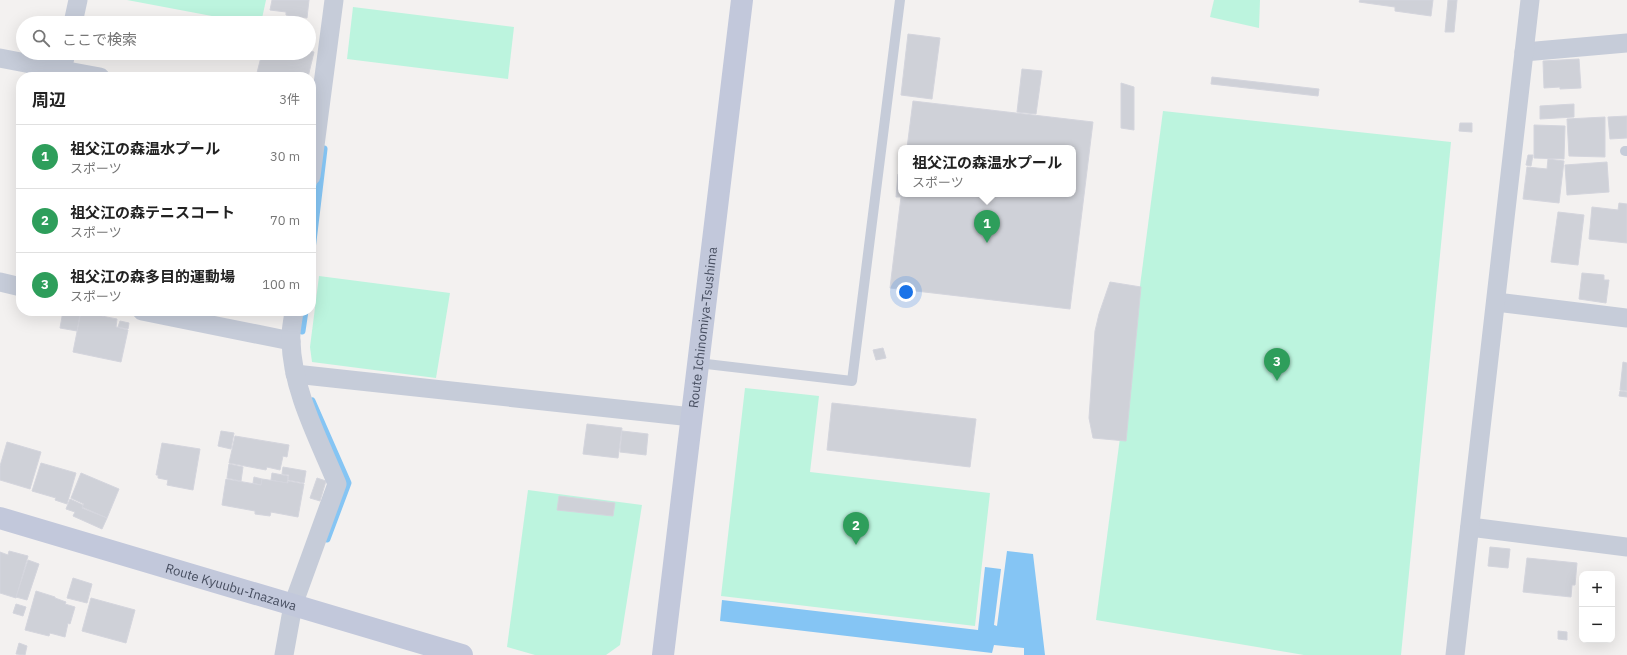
<!DOCTYPE html>
<html lang="ja">
<head>
<meta charset="utf-8">
<style>
	:root { --surface:#fff; --page:#f6f6f6; --text:#222; --muted:#767676; --line:#e0e0e0; --accent:#1a73e8 }
	body { margin:0; font-family:"IBM Plex Sans","Noto Sans JP",sans-serif; background:var(--page); color:var(--text) }
	.controls { position:absolute; right:12px; bottom:12px; display:grid; overflow:hidden; border-radius:8px; box-shadow:0 4px 16px #0002 }
	.controls button { width:36px; height:36px; display:grid; place-items:center; padding:0; border:0; border-bottom:1px solid var(--line); background:var(--surface); color:var(--text); font:20px sans-serif }
	.you { position:absolute; left:906px; top:292px; width:14px; height:14px; margin:-10px; border:3px solid #fff; border-radius:50%; background:#1a73e8; box-shadow:0 0 0 6px #1a73e833 }
	.badge { display:grid; place-items:center; width:26px; height:26px; border-radius:50%; background:var(--accent); color:#fff; font-size:13px; font-weight:700 }
	.pin { position:absolute; translate:-50% -33px; filter:drop-shadow(0 1px 2px #0008) }
	.pin::after { content:''; position:absolute; top:21px; width:14px; height:12px; background:inherit; clip-path:polygon(0 0,100% 0,50% 100%) }
	.popup { position:absolute; left:898px; top:145px; width:178px; height:52px; box-sizing:border-box; display:grid; place-content:center; border-radius:8px; background:var(--surface); filter:drop-shadow(0 1px 3px #0005); font-size:13px; white-space:nowrap; color:var(--muted) }
	.popup b { font-size:15px; color:var(--text) }
	.popup::after { content:''; position:absolute; left:50%; top:100%; margin-left:-8px; border:8px solid transparent; border-top-color:var(--surface) }
	.list { margin:0; padding:0; list-style:none }
	h2 { display:flex; justify-content:space-between; align-items:center; height:52px; margin:0; padding:0 16px; font-size:17px }
	h2 small { font-size:13px; font-weight:400; color:var(--muted) }
	.list li { display:grid; grid-template-columns:26px 1fr auto; gap:12px; align-items:center; box-sizing:border-box; height:64px; padding:0 16px; border-top:1px solid var(--line) }
	.list b { display:block; font-size:15px; white-space:nowrap }
	.list p { margin:0; font-size:13px; white-space:nowrap; color:var(--muted) }
	.list em { font-size:13px; font-style:normal; color:var(--muted) }
	.icon { flex:none; width:22px; height:22px; fill:none; stroke:currentColor; stroke-width:2; stroke-linecap:round; stroke-linejoin:round }
	.map { position:relative; flex:none; width:1627px; height:655px; overflow:hidden }
	.search { position:absolute; background:var(--surface); box-shadow:0 4px 16px #0002; left:16px; top:16px; width:300px; height:44px; display:flex; align-items:center; gap:10px; box-sizing:border-box; padding:0 14px; border-radius:22px; color:var(--muted); font-size:15px }
	.panel { position:absolute; background:var(--surface); box-shadow:0 4px 16px #0002; left:16px; top:72px; width:300px; height:244px; border-radius:16px }
	.map>svg:first-child { display:block }
	.green { fill:#bcf4de }
	.water { fill:#85c5f4 }
	.lines { fill:none; stroke-linecap:round; stroke-linejoin:round }
	.stream { stroke:#85c5f4; stroke-width:7 }
	.building { fill:#cfd1d8; stroke:#d4d5dd }
	.service { stroke:#c6ccd9; stroke-width:10 }
	.minor { stroke:#c6ccd9; stroke-width:19 }
	.secondary { stroke:#c2c8db; stroke-width:22 }
	.labels { text-anchor:middle; stroke-width:3; stroke-linejoin:round; paint-order:stroke }
	.street-label { font-size:13px; fill:#474e60; stroke:#fff }
</style>
</head>
<body>
<div class="map">
<svg width="1627" height="655" viewBox="0 0 1627 655">
	<rect width="100%" height="100%" fill="#f3f1f0"/>
	<g class="green">
		<polygon points="127,0 266,0 261,23 249,23"/>
		<polygon points="1214,0 1260,0 1259,28 1210,17"/>
		<polygon points="353,7 514,27 508,79 347,59"/>
		<polygon points="1163,111 1451,142 1401,655 1304,655 1096,620"/>
		<polygon points="319,276 450,293 436,378 312,362 310,347"/>
		<polygon points="745,388 819,396 810,472 990,493 975,626 721,596"/>
		<polygon points="528,490 642,505 620,645 606,655 535,655 507,647"/>
	</g>
	<polygon class="water" points="1007,551 1033,554 1045,655 1024,655 1024,648 994,645 992,653 720,621 722,600 978,630 985,567 1001,569 994,625 997,626"/>
	<g class="lines">
		<g class="stream">
			<polyline points="311,258 324,149"/>
			<polyline points="302,331 305,311"/>
			<polyline points="312,401 348,483 327,539"/>
		</g>
	</g>
	<g class="building">
		<polygon points="272,0 309,0 307,18 286,15 286,12 270,10"/>
		<polygon points="1360,0 1433,0 1431,16 1395,11 1395,7 1359,2"/>
		<polygon points="1448,0 1457,0 1454,32 1445,32"/>
		<polygon points="908,34 940,38 932,99 901,95"/>
		<polygon points="309,51 314,52 308,77 256,77 262,53 309,53"/>
		<polygon points="1579,59 1581,88 1560,89 1560,87 1544,88 1543,61"/>
		<polygon points="1022,69 1042,71 1036,114 1017,112"/>
		<polygon points="1212,77 1319,89 1318,96 1211,84"/>
		<polygon points="1121,83 1134,87 1134,130 1121,128"/>
		<polygon points="913,101 1093,122 1070,309 890,288 901,197 896,197 898,174 901,174 901,194 1073,194 1073,148 907,148"/>
		<polygon points="1574,104 1574,117 1540,119 1540,106"/>
		<polygon points="1627,116 1627,138 1610,139 1608,117"/>
		<polygon points="1605,117 1605,157 1569,156 1567,119"/>
		<polygon points="1460,123 1472,123 1472,132 1459,131"/>
		<polygon points="1534,125 1565,126 1564,159 1534,158"/>
		<polygon points="1528,155 1533,155 1531,166 1526,165"/>
		<polygon points="1548,159 1564,161 1559,203 1523,199 1527,167 1547,169"/>
		<polygon points="1607,162 1609,192 1567,195 1565,165"/>
		<polygon points="1619,203 1627,204 1627,243 1589,239 1592,207 1618,210"/>
		<polygon points="1558,212 1584,215 1578,265 1551,262"/>
		<polygon points="1582,273 1604,275 1604,280 1609,280 1606,303 1579,299"/>
		<polygon points="1110,282 1141,287 1126,441 1093,438 1089,418 1095,331 1099,314"/>
		<polygon points="63,311 80,314 77,331 60,328"/>
		<polygon points="81,312 117,319 116,327 128,330 121,362 73,352"/>
		<polygon points="120,321 129,323 128,329 118,327"/>
		<polygon points="883,348 886,358 876,360 873,350"/>
		<polygon points="1623,362 1627,363 1627,391 1620,390"/>
		<polygon points="1620,391 1627,392 1627,397 1619,396"/>
		<polygon points="832,403 976,419 970,467 827,450"/>
		<polygon points="587,424 622,428 618,458 583,454"/>
		<polygon points="221,431 234,433 231,449 218,446"/>
		<polygon points="622,431 648,434 646,455 620,452"/>
		<polygon points="235,436 289,445 287,457 283,456 280,470 267,467 266,470 229,463"/>
		<polygon points="7,442 41,452 30,489 0,480 0,466"/>
		<polygon points="162,443 200,449 193,490 167,485 168,480 158,478 158,475 156,475"/>
		<polygon points="41,463 76,473 67,504 55,500 56,498 32,491"/>
		<polygon points="229,464 243,467 241,481 227,478"/>
		<polygon points="283,467 306,471 304,483 288,480 289,475 282,474"/>
		<polygon points="81,473 119,489 107,518 82,507 84,504 71,498"/>
		<polygon points="272,473 288,476 287,483 271,480"/>
		<polygon points="254,477 262,479 261,485 253,483"/>
		<polygon points="317,478 326,481 320,501 310,498"/>
		<polygon points="226,479 261,485 262,479 288,483 288,481 304,484 298,517 271,512 270,516 255,514 255,511 222,505"/>
		<polygon points="559,496 615,503 613,516 557,510"/>
		<polygon points="70,499 83,505 82,508 107,518 102,529 73,516 75,512 66,509"/>
		<polygon points="1490,547 1510,549 1508,568 1488,566"/>
		<polygon points="9,551 28,556 16,598 0,593 0,552 8,555"/>
		<polygon points="1527,558 1577,563 1575,585 1572,585 1571,597 1523,592"/>
		<polygon points="28,560 39,564 27,600 16,597"/>
		<polygon points="73,578 92,584 87,603 67,598"/>
		<polygon points="36,591 55,597 55,598 66,602 65,604 75,607 70,624 68,623 65,637 50,633 49,636 25,630"/>
		<polygon points="91,598 135,610 126,643 82,631"/>
		<polygon points="16,604 26,607 23,616 13,613"/>
		<polygon points="1558,631 1567,632 1567,640 1558,639"/>
		<polygon points="19,643 27,646 25,655 16,654"/>
	</g>
	<g class="lines">
		<g class="service">
			<polyline points="1625,151 1627,151"/>
			<polyline points="698,363 852,381 900,0"/>
		</g>
		<g class="minor">
			<polyline points="73,23 78,0"/>
			<polyline points="1524,52 1627,43"/>
			<polyline points="0,58 62,70 66,53"/>
			<polyline points="62,70 100,77"/>
			<polyline points="311,176 334,0"/>
			<polyline points="0,282 21,287"/>
			<polyline points="1496,302 1627,318"/>
			<polyline points="142,311 291,341"/>
			<polyline points="295,374 692,417"/>
			<polyline points="1470,527 1627,547"/>
			<path d="M 284,655 L 293,605 L 337,484 C 319,440 292,390 291,341 C 290,332 293,321 294,311"/>
			<polyline points="1455,655 1530,0"/>
		</g>
		<g class="secondary">
			<path id="s1" d="M 0,518 L 462,655"/>
			<path id="s2" d="M 663,655 L 742,0"/>
		</g>
	</g>
	<g class="labels">
		<g class="street-label">
			<text dy="5" stroke="none"><textPath href="#s2" startOffset="330">Route Ichinomiya-Tsushima</textPath></text>
			<text dy="5" stroke="none"><textPath href="#s1" startOffset="241">Route Kyuubu-Inazawa</textPath></text>
		</g>
	</g>
</svg>
<div class="controls">
<button>+</button>
<button>−</button>
</div>
<div class="you"></div>
<div class="pin badge" style="left:987px;top:243px;background:#2e9e5b">1</div>
<div class="popup"><b>祖父江の森温水プール</b>スポーツ</div>
<div class="pin badge" style="left:856px;top:545px;background:#2e9e5b">2</div>
<div class="pin badge" style="left:1277px;top:381px;background:#2e9e5b">3</div>
<div class="search"><svg class="icon" aria-label="search" viewBox="0 0 24 24"><circle cx="10" cy="10" r="6"/><path d="M15 15l6 6"/></svg>ここで検索</div>
<section class="panel">
<h2>周辺<small>3件</small></h2>
<ul class="list">
<li><span class="badge" style="background:#2e9e5b">1</span><div><b>祖父江の森温水プール</b><p>スポーツ</p></div><em>30 m</em></li>
<li><span class="badge" style="background:#2e9e5b">2</span><div><b>祖父江の森テニスコート</b><p>スポーツ</p></div><em>70 m</em></li>
<li><span class="badge" style="background:#2e9e5b">3</span><div><b>祖父江の森多目的運動場</b><p>スポーツ</p></div><em>100 m</em></li>
</ul>
</section>
</div>
</body>
</html>
